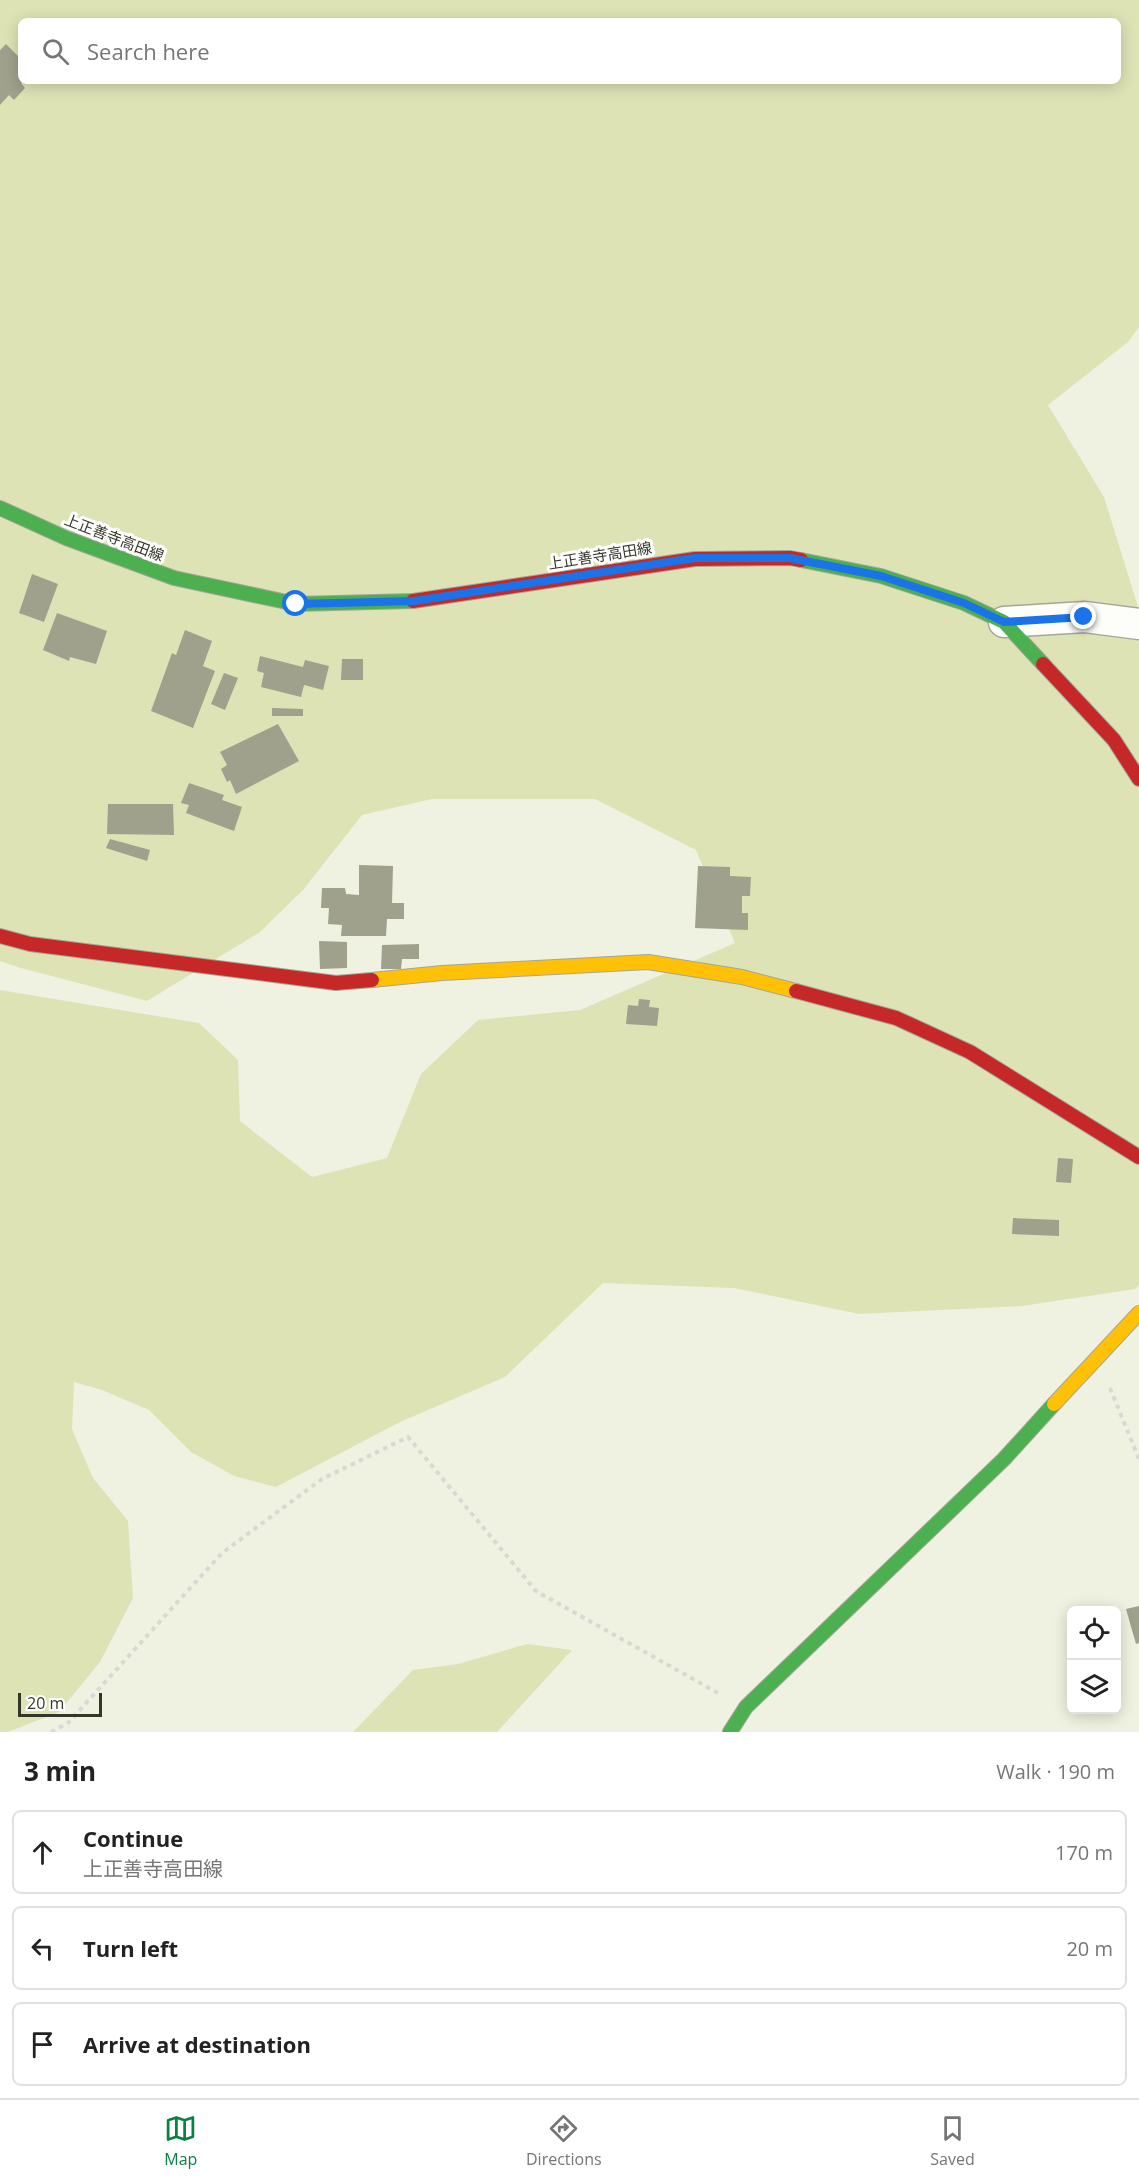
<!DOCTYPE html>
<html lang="en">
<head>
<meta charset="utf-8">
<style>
	:root { --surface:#fff; --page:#f6f6f6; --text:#222; --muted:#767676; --line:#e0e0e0; --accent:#0b8043 }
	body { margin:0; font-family:"Open Sans","Noto Sans JP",sans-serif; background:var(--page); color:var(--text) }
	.controls { position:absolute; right:18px; bottom:18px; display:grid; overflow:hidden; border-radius:9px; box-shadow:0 3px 15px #0003 }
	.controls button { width:54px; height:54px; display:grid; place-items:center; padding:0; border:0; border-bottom:2px solid var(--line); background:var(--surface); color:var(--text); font:30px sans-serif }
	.scale { position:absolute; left:18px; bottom:15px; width:84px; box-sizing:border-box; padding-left:6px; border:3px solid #35362a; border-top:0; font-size:16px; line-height:21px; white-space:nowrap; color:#35362a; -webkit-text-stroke:4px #fff; paint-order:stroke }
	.stop { position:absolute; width:18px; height:18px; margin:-14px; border:4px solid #1a73e8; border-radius:50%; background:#fff }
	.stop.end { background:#1a73e8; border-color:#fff; box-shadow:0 2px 6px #0008 }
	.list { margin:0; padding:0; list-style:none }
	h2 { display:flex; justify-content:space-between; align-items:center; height:78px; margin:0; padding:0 24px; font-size:26px }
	h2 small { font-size:20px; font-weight:400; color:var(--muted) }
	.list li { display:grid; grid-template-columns:39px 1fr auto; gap:18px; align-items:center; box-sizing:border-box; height:84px; margin:0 12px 12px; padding:0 12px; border:2px solid var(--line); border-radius:9px }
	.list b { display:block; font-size:22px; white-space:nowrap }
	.list p { margin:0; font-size:20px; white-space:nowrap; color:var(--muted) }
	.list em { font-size:20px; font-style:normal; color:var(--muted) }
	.icon { flex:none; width:33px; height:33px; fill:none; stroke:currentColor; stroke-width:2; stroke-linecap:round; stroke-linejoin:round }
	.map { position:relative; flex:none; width:1139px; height:1732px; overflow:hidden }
	.search { position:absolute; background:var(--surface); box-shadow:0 3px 15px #0003; left:18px; right:18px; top:18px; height:66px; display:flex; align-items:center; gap:15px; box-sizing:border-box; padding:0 21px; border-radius:9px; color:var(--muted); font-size:22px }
	.sheet { height:366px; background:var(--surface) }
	nav { display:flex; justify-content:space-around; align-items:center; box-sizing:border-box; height:84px; border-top:2px solid var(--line); background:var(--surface); font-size:16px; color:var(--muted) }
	nav a { display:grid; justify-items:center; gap:3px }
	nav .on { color:var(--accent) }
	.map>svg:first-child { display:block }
	.green { fill:#dee3b6; fill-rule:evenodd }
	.building { fill:#9fa18c }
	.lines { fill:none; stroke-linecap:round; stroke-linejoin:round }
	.street-casing { stroke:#a4a698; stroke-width:33 }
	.fast-casing { stroke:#a4a698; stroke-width:16 }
	.slow-casing { stroke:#a4a698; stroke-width:16 }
	.jam-casing { stroke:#a4a698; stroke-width:16 }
	.path { stroke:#d9d9d4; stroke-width:4; stroke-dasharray:4.5 4.5; stroke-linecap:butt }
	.street { stroke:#fdfdfa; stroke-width:30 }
	.fast { stroke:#4caf50; stroke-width:14 }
	.slow { stroke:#ffc107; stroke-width:14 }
	.jam { stroke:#c62828; stroke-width:14 }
	.route { stroke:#1a73e8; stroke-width:8 }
	.labels { text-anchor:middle; stroke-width:6; stroke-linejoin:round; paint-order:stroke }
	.street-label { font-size:15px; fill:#35362a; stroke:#fff }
</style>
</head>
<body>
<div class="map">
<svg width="1139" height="1732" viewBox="0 0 1139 1732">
	<rect width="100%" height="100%" fill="#eff2e0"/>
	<g class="green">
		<path d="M 0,0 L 1139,0 L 1139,327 L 1128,342 L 1048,405 L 1104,497 L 1139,610 L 1139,1285 L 1135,1289 L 1022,1306 L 859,1314 L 734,1288 L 603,1283 L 505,1377 L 400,1422 L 276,1487 L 234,1476 L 191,1452 L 149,1410 L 102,1390 L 74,1382 L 72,1429 L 93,1478 L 128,1521 L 133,1598 L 100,1662 L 59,1712 L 8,1732 L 0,1732 L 0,990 L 199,1023 L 238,1060 L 240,1121 L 312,1177 L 387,1158 L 421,1074 L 478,1020 L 580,1010 L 735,943 L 696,850 L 595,799 L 432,799 L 362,815 L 303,890 L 260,932 L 147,1001 L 21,968 L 0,961 ZM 21,21 L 1118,21 L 1118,81 L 21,81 Z"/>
		<polygon points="527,1644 572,1650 497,1732 353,1732 413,1670 458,1664"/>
	</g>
	<g class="building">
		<polygon points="6,44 21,59 21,81 23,81 21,83 25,88 14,100 9,95 0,105 0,50"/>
		<polygon points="32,574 58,584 44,622 19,613"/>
		<polygon points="57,613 107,631 96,664 70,657 69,661 43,650"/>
		<polygon points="185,630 212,641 203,666 215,671 193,728 151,711 172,653 176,655"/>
		<polygon points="260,656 303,667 305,660 329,666 323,690 304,685 301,697 261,687 264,673 257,671"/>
		<polygon points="342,659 363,659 363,680 341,680"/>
		<polygon points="224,673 238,678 225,710 211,704"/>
		<polygon points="272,708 303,709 303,716 272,716"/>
		<polygon points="278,724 299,761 236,794 230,780 227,782 221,769 227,765 220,752"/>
		<polygon points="189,783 224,795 222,800 242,807 234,831 186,813 189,805 181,803"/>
		<polygon points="108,804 173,804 174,835 107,834"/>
		<polygon points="110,839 150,850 147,861 106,848"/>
		<polygon points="359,865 393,866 392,903 404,903 404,919 387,919 386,936 341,936 342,925 328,924 329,908 321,908 322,888 345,888 346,894 359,895"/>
		<polygon points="698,866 730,867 730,876 751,877 750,896 742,896 742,913 748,913 748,930 695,928"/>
		<polygon points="319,941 347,942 347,968 320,969"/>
		<polygon points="419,944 419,959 402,959 401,969 381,969 382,945"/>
		<polygon points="639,999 650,1000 649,1007 659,1008 657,1026 626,1024 628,1005 638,1006"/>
		<polygon points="1058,1158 1073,1159 1071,1183 1056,1182"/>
		<polygon points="1013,1218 1059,1220 1059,1236 1012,1234"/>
		<polygon points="1139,1606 1139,1643 1136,1644 1126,1609"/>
	</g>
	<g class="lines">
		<defs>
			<polyline id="street" points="1004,622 1085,617 1139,624"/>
			<g id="fast">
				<polyline points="0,508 66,538 174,578 296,604 413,601"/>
				<polyline points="801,560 881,576 964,603 1004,622 1043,664"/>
				<polyline points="730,1732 746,1707 1004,1459 1054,1404"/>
			</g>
			<g id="slow">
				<polyline points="372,980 442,973 648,962 742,977 796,991"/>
				<polyline points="1054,1404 1139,1313"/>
			</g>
			<g id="jam">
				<polyline points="413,601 695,559 790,558 801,560"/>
				<polyline points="1043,664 1114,740 1139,779"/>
				<polyline points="0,936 30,944 336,983 372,980"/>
				<polyline points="796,991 896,1018 970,1052 1139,1157"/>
			</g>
		</defs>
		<use href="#street" class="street-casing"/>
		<use href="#fast" class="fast-casing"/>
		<use href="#slow" class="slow-casing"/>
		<use href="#jam" class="jam-casing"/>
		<g class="path">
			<polyline points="1110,1388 1139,1459"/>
			<polyline points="51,1732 68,1723 222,1553 322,1479 408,1437 536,1591 718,1693"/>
		</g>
		<use href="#street" class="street"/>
		<use href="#fast" class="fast"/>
		<use href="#slow" class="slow"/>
		<use href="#jam" class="jam"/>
	</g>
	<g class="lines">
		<polyline class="route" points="296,604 414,601 695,558 790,558 881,576 964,603 1004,622 1084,617"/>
	</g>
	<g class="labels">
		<g class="street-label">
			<text transform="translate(114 538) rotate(21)" y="5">上正善寺高田線</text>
			<text transform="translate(600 556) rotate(-9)" y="5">上正善寺高田線</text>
		</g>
	</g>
</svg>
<div class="controls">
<button><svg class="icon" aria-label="locate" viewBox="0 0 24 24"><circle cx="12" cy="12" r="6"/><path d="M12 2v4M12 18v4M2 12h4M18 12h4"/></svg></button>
<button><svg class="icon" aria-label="layers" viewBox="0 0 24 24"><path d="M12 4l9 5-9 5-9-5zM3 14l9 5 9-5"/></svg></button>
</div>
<div class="scale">20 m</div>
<div class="stop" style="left:296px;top:604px"></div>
<div class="stop end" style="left:1084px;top:617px"></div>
<div class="search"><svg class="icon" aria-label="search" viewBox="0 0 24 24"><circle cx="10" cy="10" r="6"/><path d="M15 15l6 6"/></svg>Search here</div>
</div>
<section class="sheet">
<h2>3 min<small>Walk · 190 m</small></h2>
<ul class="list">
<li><svg class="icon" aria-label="ahead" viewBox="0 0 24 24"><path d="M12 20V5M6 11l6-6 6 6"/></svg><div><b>Continue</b><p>上正善寺高田線</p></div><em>170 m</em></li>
<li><svg class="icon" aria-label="left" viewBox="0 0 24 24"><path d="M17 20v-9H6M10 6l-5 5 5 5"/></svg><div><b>Turn left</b></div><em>20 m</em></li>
<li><svg class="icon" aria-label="arrive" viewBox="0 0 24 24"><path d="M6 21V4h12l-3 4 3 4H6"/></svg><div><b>Arrive at destination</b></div></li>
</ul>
</section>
<nav>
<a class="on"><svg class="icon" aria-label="map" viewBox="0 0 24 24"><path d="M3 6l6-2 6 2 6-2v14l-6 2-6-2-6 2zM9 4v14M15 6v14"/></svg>Map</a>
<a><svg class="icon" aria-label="directions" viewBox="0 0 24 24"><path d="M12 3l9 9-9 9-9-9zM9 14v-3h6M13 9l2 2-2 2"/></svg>Directions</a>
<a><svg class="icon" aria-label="saved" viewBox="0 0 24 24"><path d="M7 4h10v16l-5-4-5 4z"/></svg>Saved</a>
</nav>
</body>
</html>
